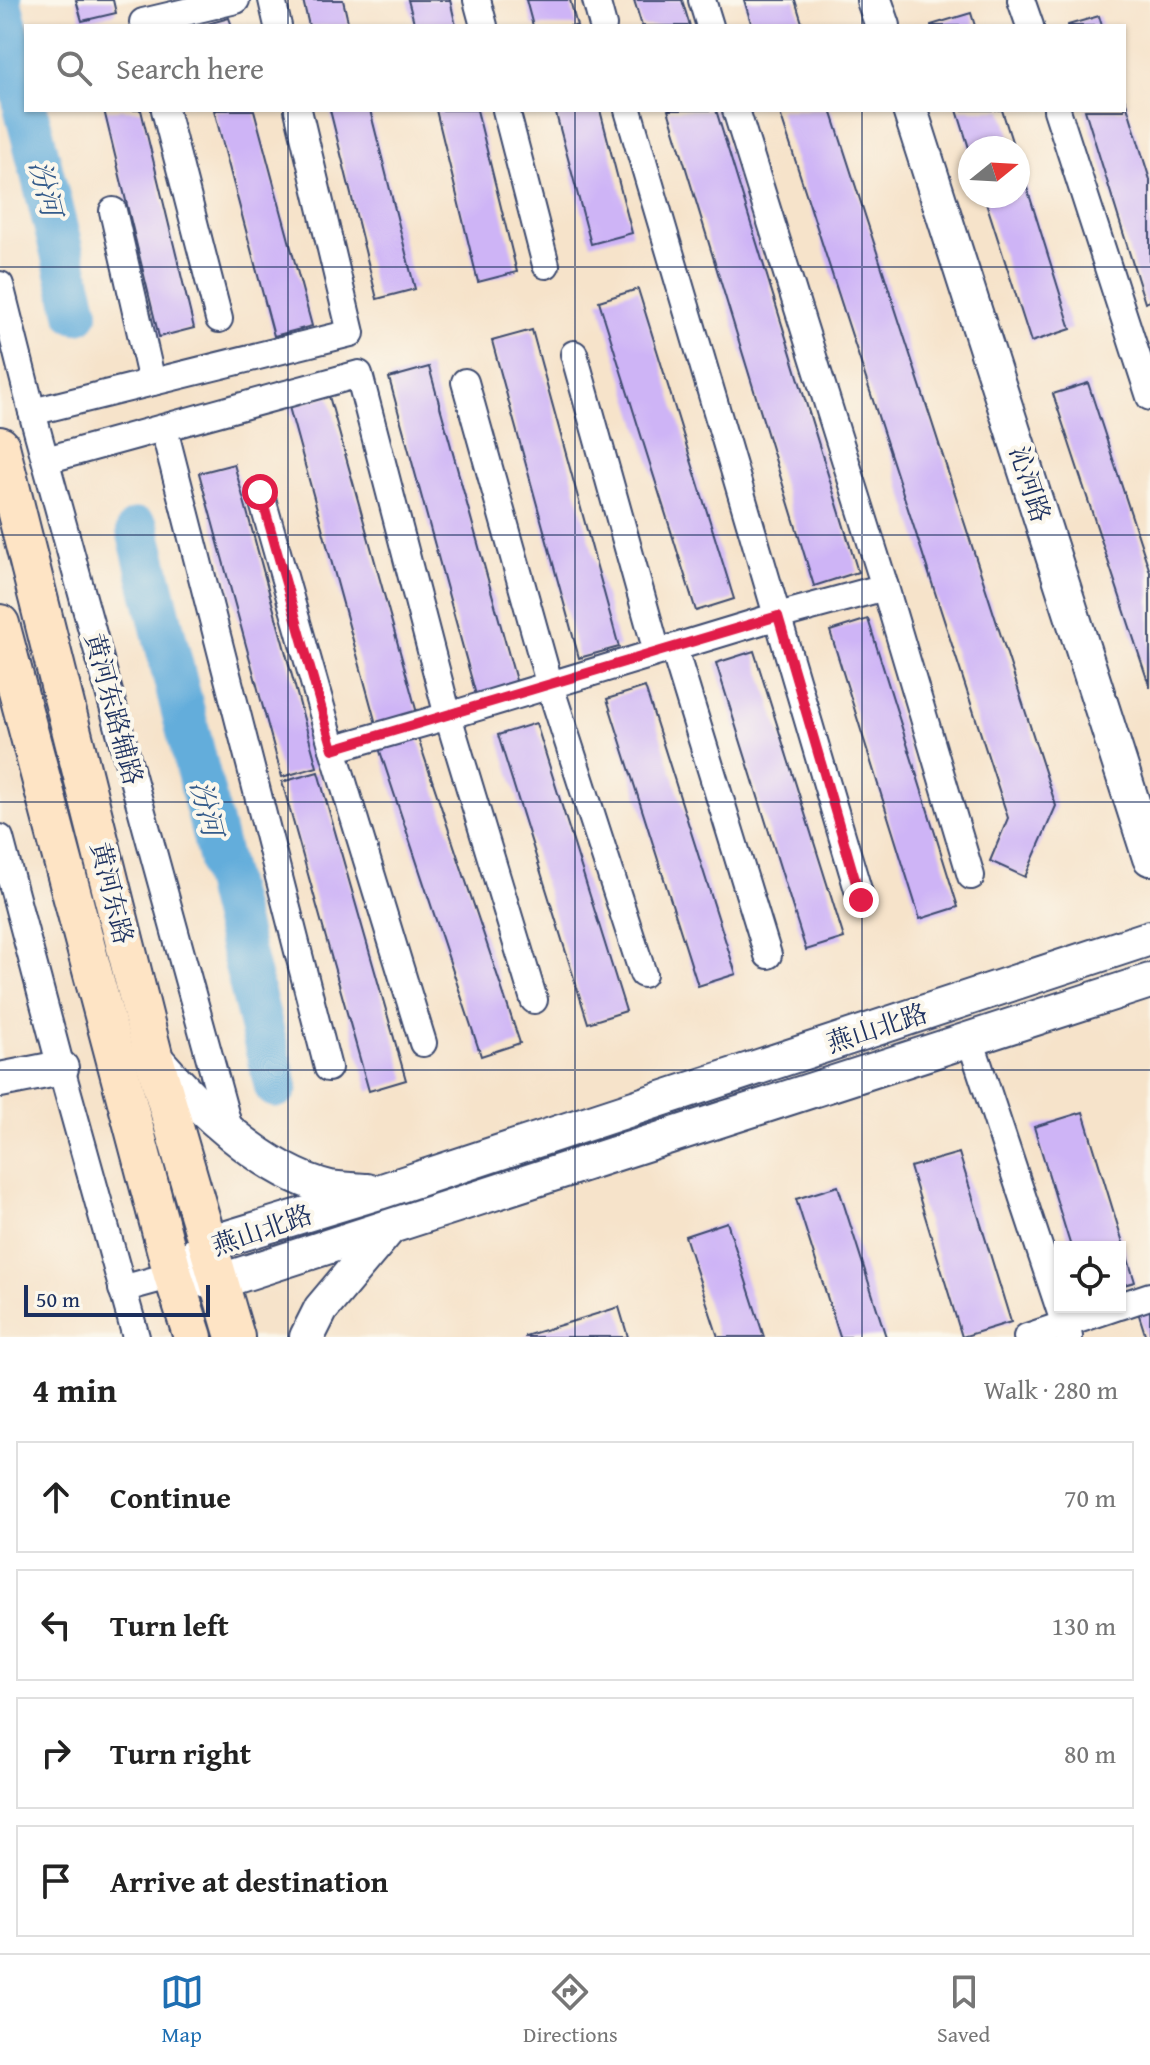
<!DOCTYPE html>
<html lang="en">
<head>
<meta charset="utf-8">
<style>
	:root { --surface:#fff; --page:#f2f2f2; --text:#222; --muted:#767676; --line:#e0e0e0; --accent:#1f6fb2 }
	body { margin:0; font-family:"Gentium Book Plus","Noto Serif SC",serif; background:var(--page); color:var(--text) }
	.controls { position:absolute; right:24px; bottom:24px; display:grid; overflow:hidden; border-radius:0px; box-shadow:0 2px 6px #0004 }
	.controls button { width:72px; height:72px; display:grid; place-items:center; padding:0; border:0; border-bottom:2px solid var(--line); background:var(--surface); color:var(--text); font:40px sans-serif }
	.compass { position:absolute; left:958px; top:136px; width:72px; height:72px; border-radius:50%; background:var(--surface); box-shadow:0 2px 6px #0004; rotate:72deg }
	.scale { position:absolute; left:24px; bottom:20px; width:186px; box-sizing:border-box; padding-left:8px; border:4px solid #1b2f5e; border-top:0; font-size:22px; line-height:28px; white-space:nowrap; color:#1b2f5e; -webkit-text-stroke:6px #fbf7ec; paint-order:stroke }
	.stop { position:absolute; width:24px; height:24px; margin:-18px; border:6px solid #e11d48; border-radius:50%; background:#fff }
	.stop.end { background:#e11d48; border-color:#fff; box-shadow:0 2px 8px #0008 }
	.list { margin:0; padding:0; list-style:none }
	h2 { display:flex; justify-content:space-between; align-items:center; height:104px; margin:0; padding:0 32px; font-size:34px }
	h2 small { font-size:26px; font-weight:400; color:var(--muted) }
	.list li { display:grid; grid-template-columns:52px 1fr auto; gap:24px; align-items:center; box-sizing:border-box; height:112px; margin:0 16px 16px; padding:0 16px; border:2px solid var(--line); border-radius:0px }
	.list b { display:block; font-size:30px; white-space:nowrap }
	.list em { font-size:26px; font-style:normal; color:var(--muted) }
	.icon { flex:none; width:44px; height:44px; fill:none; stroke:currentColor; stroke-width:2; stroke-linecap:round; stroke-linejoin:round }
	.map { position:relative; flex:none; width:1150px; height:1337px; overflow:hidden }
	.search { position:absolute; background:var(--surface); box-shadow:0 2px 6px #0004; left:24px; right:24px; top:24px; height:88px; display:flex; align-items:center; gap:20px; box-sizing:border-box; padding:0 28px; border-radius:0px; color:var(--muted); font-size:30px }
	.sheet { height:616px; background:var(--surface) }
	nav { display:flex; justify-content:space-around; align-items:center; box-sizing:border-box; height:112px; border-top:2px solid var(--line); background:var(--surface); font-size:22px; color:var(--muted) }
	nav a { display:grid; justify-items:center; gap:4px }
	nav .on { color:var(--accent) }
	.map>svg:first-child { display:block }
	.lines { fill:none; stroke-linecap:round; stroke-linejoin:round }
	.river { stroke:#63addb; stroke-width:44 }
	.building { fill:#ceb4f6 }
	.minor-casing { stroke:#3c4a6e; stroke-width:30 }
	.tertiary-casing { stroke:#3c4a6e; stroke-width:38 }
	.secondary-casing { stroke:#3c4a6e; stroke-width:42 }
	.minor { stroke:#fff; stroke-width:26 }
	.tertiary { stroke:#fff; stroke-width:34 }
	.secondary { stroke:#fee4c5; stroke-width:38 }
	.route { stroke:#e11d48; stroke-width:10 }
	.grid { fill:none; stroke:#1b2f5e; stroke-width:2; stroke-opacity:0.55 }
	.labels { text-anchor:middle; stroke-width:8; stroke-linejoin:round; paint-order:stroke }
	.street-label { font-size:26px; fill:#1b2f5e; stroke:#fbf7ec }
	.water-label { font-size:28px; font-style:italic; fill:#345b8a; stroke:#fbf7ec }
</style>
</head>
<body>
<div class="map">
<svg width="1150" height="1337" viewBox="0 0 1150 1337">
	<rect width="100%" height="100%" fill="#fbf7ec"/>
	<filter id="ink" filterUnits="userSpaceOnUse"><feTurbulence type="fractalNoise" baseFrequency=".0125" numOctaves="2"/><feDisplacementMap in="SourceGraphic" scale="16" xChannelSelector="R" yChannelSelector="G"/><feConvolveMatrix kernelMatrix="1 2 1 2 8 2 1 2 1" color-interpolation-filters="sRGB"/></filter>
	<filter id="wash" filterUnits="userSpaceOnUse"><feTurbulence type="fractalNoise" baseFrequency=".006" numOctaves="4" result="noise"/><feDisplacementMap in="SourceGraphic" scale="32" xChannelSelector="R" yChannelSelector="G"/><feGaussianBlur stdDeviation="1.8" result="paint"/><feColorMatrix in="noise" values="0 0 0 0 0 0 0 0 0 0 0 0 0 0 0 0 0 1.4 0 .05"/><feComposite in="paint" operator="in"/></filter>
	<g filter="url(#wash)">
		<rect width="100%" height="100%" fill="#f6e3ca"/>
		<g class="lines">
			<g class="river">
				<polyline points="0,3 26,108"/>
				<polyline points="26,110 77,312"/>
				<polyline points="138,530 276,1086"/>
			</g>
		</g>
		<g id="blocks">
			<g class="building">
				<polygon points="76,0 113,0 116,13 82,21"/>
				<polygon points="303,0 343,0 349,26 309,26"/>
				<polygon points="408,0 450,0 456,26 415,26"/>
				<polygon points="526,0 570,0 577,26 533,26"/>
				<polygon points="634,0 682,0 690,26 642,26"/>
				<polygon points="744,0 795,0 803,26 752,26"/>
				<polygon points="971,13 975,26 931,26 931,25"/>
				<polygon points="1099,16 1102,26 1068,26 1068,25"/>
				<polygon points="229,18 232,26 204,26 204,25"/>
				<polygon points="1125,99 1150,180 1150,301 1145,303 1085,110 1124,110"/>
				<polygon points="104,110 141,110 194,328 159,337"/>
				<polygon points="214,110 254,110 312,326 274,336"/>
				<polygon points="330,110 370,110 415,289 377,299"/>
				<polygon points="436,110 477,110 517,272 478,282"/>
				<polygon points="555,110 600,110 632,233 591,244"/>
				<polygon points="668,110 716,110 858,572 814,586"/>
				<polygon points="779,110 831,110 1056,806 1025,877 990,861 1008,818"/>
				<polygon points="957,110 1002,110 1014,148 969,148"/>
				<polygon points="1019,162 1071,329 1031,342 984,196 1018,196"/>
				<polygon points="638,289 734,599 696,611 599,301"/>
				<polygon points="532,330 619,647 579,658 492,341"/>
				<polygon points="429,367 517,684 476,695 389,378"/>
				<polygon points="1088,383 1150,572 1150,688 1053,394"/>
				<polygon points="329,396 417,713 376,724 289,407"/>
				<polygon points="234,464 317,767 282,777 199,473"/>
				<polygon points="868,619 958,907 920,919 830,631"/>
				<polygon points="754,651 844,938 806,950 716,663"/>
				<polygon points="645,687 736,974 698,986 607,699"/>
				<polygon points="536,723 626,1011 588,1023 498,735"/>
				<polygon points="415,729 520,1043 481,1056 377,742"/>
				<polygon points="318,772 406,1080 369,1091 282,782"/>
				<polygon points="1083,1112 1135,1282 1120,1286 1120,1247 1071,1247 1034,1127"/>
				<polygon points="959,1153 1011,1322 962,1337 910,1167"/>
				<polygon points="838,1186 886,1337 840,1337 796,1199"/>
				<polygon points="727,1222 764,1337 718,1337 685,1236"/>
				<polygon points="619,1307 628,1337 525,1337 525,1336"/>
				<polygon points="1150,1308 1150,1337 1146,1337 1138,1312"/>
			</g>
		</g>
	</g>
	<g filter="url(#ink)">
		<use href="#blocks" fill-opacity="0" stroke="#3c4a6e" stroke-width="2"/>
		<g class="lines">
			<defs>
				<g id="minor">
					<polyline points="272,0 278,26"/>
					<polyline points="477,0 484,26"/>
					<polyline points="596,0 603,26"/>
					<polyline points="702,0 710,26"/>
					<polyline points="1021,0 1030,26"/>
					<polyline points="144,26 143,22 236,0"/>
					<polyline points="165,110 219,319"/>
					<polyline points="506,110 546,265"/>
					<polyline points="628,110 861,900"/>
					<polyline points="1057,110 1150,397"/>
					<polyline points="113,211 152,382"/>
					<polyline points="0,285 32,412 230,1132"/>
					<polyline points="574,354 657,652"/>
					<polyline points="465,382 550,686 643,974"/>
					<polyline points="32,412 351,333 298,110"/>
					<polyline points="164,429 328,1068"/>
					<polyline points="46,460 359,374 448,716 778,616 885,587 736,110"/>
					<polyline points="260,492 333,749"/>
					<polyline points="885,587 971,876"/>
					<polyline points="674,649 768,955"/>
					<polyline points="0,838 61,1068 136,1337"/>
					<polyline points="970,1039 1069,1337"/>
					<polyline points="423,1043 333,749 448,716 534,1000"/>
					<polyline points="122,1289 173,1275"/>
					<polyline points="1120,1306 1150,1296"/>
					<polyline points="1027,1337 1116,1307"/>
				</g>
				<g id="tertiary">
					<polyline points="874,0 883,26"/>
					<polyline points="910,110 1150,858"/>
					<path d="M 154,1057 C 196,1106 265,1173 330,1188 C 342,1190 355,1190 367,1191"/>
					<polyline points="0,1080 61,1068"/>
					<polyline points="173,1275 208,1244 379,1192 1150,938"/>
					<polyline points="193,1278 218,1282 1150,981"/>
					<polyline points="307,1337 321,1309 389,1228"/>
				</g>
				<g id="secondary">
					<polyline points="0,446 153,1055 235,1337"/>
					<polyline points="0,624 173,1275 193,1337"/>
				</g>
			</defs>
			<use href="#minor" class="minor-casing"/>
			<use href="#tertiary" class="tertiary-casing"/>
			<use href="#secondary" class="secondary-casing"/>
			<use href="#minor" class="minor"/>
			<use href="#tertiary" class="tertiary"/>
			<use href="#secondary" class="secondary"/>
		</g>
	</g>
	<g class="lines" filter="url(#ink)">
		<polyline class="route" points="260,492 333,749 778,616 861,900"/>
	</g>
	<path class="grid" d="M 288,0 L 288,26M 575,0 L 575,26M 862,0 L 862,26M 288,110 L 288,1337M 575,110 L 575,1337M 862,110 L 862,1337M 0,267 L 1150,267M 0,535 L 1150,535M 0,802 L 1150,802M 0,1070 L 1150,1070"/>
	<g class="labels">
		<g class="street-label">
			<text transform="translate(1030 484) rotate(72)" y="9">沁河路</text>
			<text transform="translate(114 709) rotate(75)" y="9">黄河东路辅路</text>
			<text transform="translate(112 893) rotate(76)" y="9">黄河东路</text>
			<text transform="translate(877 1028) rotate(-18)" y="9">燕山北路</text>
			<text transform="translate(262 1230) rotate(-19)" y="9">燕山北路</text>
		</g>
		<g class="water-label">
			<text transform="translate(46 188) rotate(76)" y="10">汾河</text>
			<text transform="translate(207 808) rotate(76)" y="10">汾河</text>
		</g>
	</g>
</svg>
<div class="controls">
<button><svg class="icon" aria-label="locate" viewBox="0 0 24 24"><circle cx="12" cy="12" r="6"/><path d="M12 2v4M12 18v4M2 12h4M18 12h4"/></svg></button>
</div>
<svg class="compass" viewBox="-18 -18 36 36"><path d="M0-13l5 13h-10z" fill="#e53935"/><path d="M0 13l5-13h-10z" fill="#767676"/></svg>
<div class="scale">50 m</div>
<div class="stop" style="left:260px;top:492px"></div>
<div class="stop end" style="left:861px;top:900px"></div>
<div class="search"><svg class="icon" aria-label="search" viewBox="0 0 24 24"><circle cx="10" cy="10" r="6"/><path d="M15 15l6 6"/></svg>Search here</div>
</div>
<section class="sheet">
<h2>4 min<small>Walk · 280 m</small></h2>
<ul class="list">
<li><svg class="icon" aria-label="ahead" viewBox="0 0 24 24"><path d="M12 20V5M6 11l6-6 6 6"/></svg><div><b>Continue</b></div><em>70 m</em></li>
<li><svg class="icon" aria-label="left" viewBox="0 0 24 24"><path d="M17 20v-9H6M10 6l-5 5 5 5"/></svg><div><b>Turn left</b></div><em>130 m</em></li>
<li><svg class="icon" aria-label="right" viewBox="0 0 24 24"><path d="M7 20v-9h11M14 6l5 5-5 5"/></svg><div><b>Turn right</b></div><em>80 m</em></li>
<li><svg class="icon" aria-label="arrive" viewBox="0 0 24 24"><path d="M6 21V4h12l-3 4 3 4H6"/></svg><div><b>Arrive at destination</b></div></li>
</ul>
</section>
<nav>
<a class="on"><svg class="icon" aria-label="map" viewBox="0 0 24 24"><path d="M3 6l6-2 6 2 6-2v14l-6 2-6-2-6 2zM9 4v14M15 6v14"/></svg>Map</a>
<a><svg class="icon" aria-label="directions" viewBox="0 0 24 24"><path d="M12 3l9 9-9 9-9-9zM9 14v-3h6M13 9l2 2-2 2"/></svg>Directions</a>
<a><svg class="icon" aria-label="saved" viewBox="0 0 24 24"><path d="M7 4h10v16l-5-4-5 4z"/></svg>Saved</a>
</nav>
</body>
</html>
